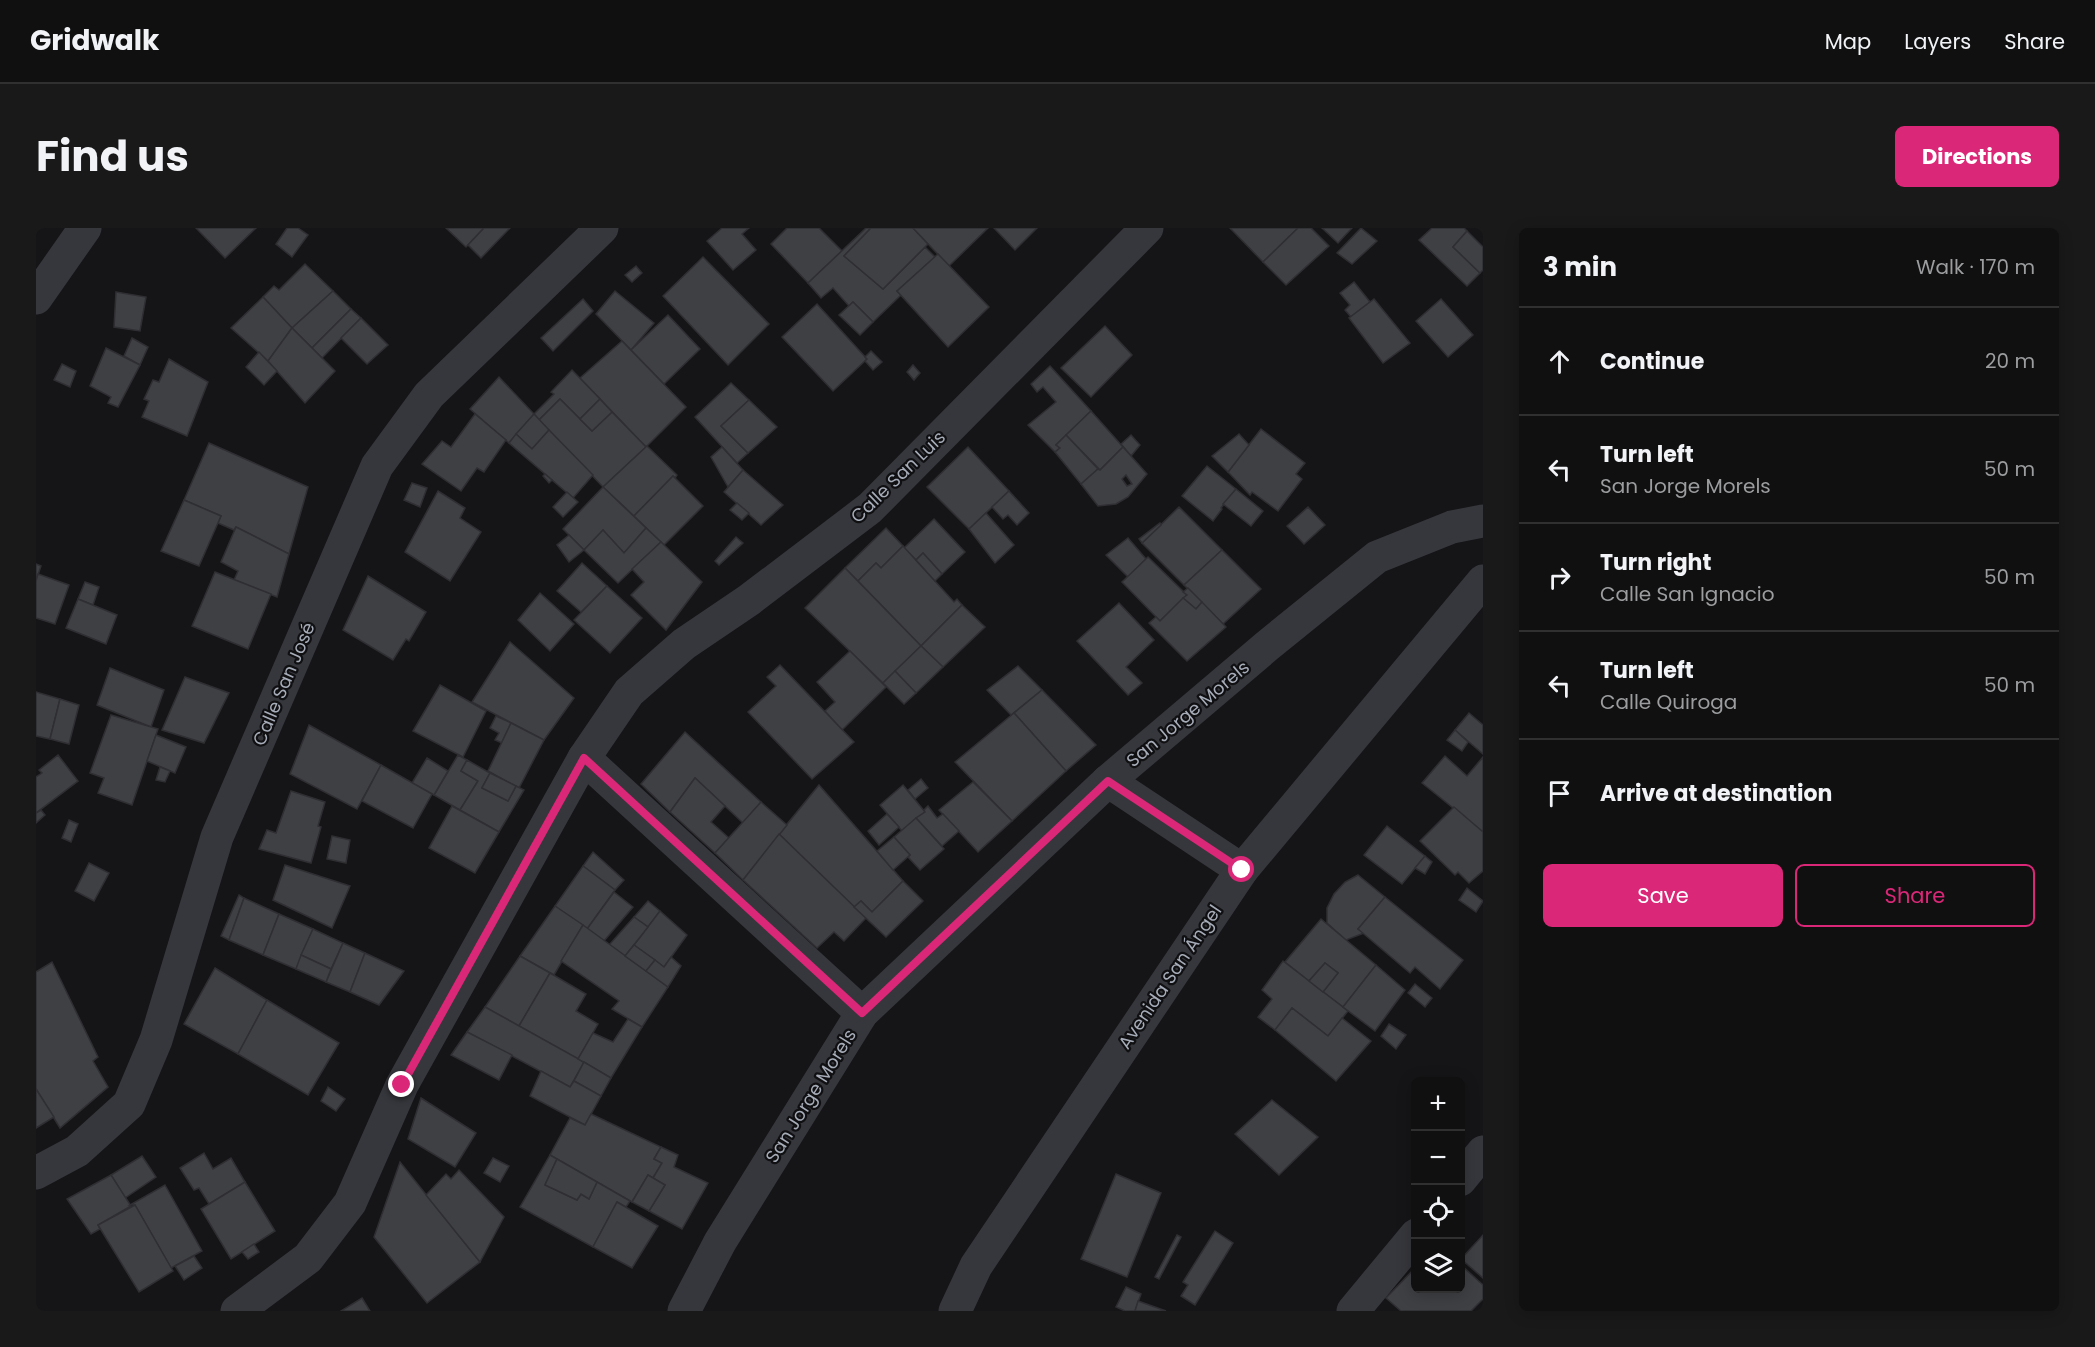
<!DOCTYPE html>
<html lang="en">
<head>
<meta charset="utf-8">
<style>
	:root { --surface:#101011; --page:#19191a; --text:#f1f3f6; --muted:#9c9d9f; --line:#303031; --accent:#db2777 }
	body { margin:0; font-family:Poppins,sans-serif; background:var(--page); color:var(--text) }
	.controls { position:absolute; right:18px; bottom:18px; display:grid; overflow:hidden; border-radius:9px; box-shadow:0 3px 15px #0003 }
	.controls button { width:54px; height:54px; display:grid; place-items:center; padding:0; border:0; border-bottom:2px solid var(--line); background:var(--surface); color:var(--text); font:30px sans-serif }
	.stop { position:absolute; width:18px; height:18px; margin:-14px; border:4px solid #db2777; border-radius:50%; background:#fff }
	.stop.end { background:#db2777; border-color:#fff; box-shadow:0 2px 6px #0008 }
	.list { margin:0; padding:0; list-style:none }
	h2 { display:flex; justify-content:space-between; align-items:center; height:78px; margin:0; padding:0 24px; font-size:26px }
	h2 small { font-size:20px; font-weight:400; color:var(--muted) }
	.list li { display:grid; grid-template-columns:39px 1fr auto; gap:18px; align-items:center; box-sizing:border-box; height:108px; padding:0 24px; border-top:2px solid var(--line) }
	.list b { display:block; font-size:22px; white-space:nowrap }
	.list p { margin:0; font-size:20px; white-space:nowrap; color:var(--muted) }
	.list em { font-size:20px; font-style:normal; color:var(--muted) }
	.actions { display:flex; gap:12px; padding:18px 24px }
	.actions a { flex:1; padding:14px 0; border:2px solid var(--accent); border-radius:9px; text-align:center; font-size:21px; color:var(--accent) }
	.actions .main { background:var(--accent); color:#fff }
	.icon { flex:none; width:33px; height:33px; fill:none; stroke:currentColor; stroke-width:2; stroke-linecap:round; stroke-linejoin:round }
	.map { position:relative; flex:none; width:1447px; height:1083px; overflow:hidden; border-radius:9px }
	header { display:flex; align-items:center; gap:36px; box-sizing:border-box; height:84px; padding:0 30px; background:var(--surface); border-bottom:2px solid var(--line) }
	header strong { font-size:28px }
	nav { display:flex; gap:33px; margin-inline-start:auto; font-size:21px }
	.intro { display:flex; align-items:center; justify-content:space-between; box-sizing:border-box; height:144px; padding:0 36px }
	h1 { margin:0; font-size:42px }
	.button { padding:15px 27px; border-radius:9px; background:var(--accent); color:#fff; font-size:21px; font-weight:700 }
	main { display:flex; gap:36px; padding:0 36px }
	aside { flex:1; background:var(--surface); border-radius:9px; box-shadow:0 3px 15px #0003 }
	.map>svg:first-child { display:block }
	.building { fill:#3f4044; stroke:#2f2f33; stroke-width:1.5; fill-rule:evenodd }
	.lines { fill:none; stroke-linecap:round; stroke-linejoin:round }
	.minor { stroke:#36373c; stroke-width:33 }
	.route { stroke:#db2777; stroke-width:8 }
	.labels { text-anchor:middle; stroke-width:4.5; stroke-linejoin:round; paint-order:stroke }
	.street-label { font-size:18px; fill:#a6acb8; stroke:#101012 }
</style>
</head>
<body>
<header>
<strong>Gridwalk</strong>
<nav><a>Map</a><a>Layers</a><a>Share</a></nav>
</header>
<div class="intro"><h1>Find us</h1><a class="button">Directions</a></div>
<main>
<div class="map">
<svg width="1447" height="1083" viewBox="0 0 1447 1083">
	<rect width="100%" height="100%" fill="#151517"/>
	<g class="building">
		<polygon points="160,0 220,0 189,30"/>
		<polygon points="251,0 262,0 272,7 256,29 240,16"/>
		<polygon points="410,0 448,0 430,19"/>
		<polygon points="448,0 474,0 445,30 432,17"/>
		<polygon points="686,0 713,0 706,6 720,22 697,42 671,13"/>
		<polygon points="751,0 783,0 806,23 772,55 735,16"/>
		<polygon points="830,0 835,0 808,28 847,61 889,19 899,29 861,63 865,67 837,94 817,74 813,78 797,60 785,70 772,55"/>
		<polygon points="835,0 877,0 892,16 847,61 808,28"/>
		<polygon points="877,0 952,0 913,38"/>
		<polygon points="958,0 1001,0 979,22"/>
		<polygon points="1194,0 1262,0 1227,34"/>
		<polygon points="1262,0 1275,0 1293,18 1250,57 1227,34"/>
		<polygon points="1286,0 1316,0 1302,15"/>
		<polygon points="1325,0 1341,13 1316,36 1301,25"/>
		<polygon points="1396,0 1428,0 1431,3 1417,19 1444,45 1431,58 1383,12"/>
		<polygon points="1431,3 1447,19 1447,42 1444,45 1417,19"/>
		<polygon points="902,26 953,79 912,119 861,63"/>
		<polygon points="667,29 733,96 692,137 627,68"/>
		<polygon points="269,36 297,63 256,100 227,69 238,58 243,62"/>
		<polygon points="600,38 606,45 596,54 589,47"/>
		<polygon points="1318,54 1334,74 1315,89 1309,82 1314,77 1304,65"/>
		<polygon points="297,63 315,81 276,120 256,100"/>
		<polygon points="579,63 618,95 595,122 560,86"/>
		<polygon points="80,64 110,69 104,103 78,99"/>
		<polygon points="227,69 256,100 232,133 195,100"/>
		<polygon points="547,71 557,83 517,123 505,110"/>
		<polygon points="1338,71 1374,115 1347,135 1313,90"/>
		<polygon points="1405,71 1437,107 1412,129 1380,93"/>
		<polygon points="817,74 837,94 824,107 803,87"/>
		<polygon points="781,76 831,131 797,163 746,109"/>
		<polygon points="315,81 325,90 286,130 276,120"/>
		<polygon points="632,87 664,121 628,156 595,122"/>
		<polygon points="325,90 352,117 331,136 305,110"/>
		<polygon points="1069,98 1096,127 1055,169 1025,140"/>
		<polygon points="256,100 299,143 269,175 232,133"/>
		<polygon points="96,110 112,119 104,137 88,128"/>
		<polygon points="586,113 650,179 610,219 544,150"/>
		<polygon points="70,120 104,137 82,179 72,175 75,169 54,158"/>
		<polygon points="835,123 846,134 837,142 829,133 831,131 829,129"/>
		<polygon points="223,124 241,143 228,157 210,139"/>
		<polygon points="133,131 172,154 151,208 106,189 113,173 108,171 117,152 123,154"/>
		<polygon points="26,136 40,143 34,159 18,152"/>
		<polygon points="877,137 884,145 878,152 871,144"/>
		<polygon points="1014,138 1055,183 1020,217 1024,220 1019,224 992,197 1020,174 1007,159 1001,164 995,156"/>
		<polygon points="536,142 564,171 544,191 524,171 503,192 498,186 518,166 515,164"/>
		<polygon points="463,149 498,186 473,215 434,181"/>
		<polygon points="695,155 713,172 685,198 712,225 701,235 659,189"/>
		<polygon points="524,171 556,203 576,184 610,219 567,259 503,192"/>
		<polygon points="564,171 576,184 556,203 544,191"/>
		<polygon points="713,172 741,199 712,225 685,198"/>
		<polygon points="1055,183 1087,219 1064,242 1030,207"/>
		<polygon points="439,186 470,212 448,244 441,240 425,263 386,236 406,213 415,219"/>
		<polygon points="498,186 513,202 496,221 480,206"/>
		<polygon points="1225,201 1269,235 1260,246 1266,251 1242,283 1216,264 1214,267 1192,244"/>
		<polygon points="513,202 557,247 537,270 473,215 480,206 496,221"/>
		<polygon points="1203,206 1213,217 1192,244 1176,228"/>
		<polygon points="1030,207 1062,241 1045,256 1019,224 1024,220 1020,217"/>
		<polygon points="1095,207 1104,217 1095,228 1085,216"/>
		<polygon points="173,215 272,259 253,326 200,299 198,302 182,295 185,288 148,272"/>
		<polygon points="611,218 641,247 639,250 637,248 598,288 567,259"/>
		<polygon points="686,219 707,242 692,259 675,229"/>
		<polygon points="932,219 973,263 933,301 891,259"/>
		<path d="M 1087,219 L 1111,246 L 1092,269 L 1080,276 L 1062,278 L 1045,256 L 1062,241 L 1064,242 ZM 1090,247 L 1096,256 L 1091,258 L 1086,251 Z"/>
		<polygon points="1171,238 1200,261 1185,280 1186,281 1177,293 1146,268"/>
		<polygon points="707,242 747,277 725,297 688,264"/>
		<polygon points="509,246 516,252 513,255 507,248"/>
		<polygon points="637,248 667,278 628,317 598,288"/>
		<polygon points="376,255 391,260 384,279 368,272"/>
		<polygon points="567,259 610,300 588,325 567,302 548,322 527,301"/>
		<polygon points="1200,261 1227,283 1215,298 1187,276"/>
		<polygon points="402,263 429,280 424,290 445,304 414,353 369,324"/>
		<polygon points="973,263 993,285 981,297 972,287 967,291 956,279"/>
		<polygon points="531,264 542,274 527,289 517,279"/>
		<polygon points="148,272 185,288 163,338 125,323"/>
		<polygon points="701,275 713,285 706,292 694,282"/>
		<polygon points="1143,279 1186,322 1148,357 1106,315"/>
		<polygon points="1272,279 1289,297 1268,316 1251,298"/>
		<polygon points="950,285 978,317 959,335 933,301"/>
		<polygon points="898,291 929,324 906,346 887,325 880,332 868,320"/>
		<polygon points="1124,295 1125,297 1106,315 1103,311"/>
		<polygon points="200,299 253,326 241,369 198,352 202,343 185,334"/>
		<polygon points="610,300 625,314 582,355 548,322 567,302 588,325"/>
		<polygon points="850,300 867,318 845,340 840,335 822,353 809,340"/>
		<polygon points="533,307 548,322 533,334 521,317"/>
		<polygon points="700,309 707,315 683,337 679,333"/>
		<polygon points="1092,310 1110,331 1092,349 1070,327"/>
		<polygon points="625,314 666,354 630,402 595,367 608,354 596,341"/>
		<polygon points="867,318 918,374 921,371 926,377 885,418 822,353 840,335 845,340"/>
		<polygon points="1186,322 1225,361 1187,396 1148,357"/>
		<polygon points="887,325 906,346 899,353 880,332"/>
		<polygon points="1112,329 1151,367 1124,393 1086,354"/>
		<polygon points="546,335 571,358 545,384 521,363"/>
		<polygon points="0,336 5,338 0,353"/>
		<polygon points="809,340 885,418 847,455 769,380"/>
		<polygon points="179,344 235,366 212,421 156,398"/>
		<polygon points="2,346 33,357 19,396 0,390 0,353"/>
		<polygon points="332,348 390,384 373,413 370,411 357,432 307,402"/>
		<polygon points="49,354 63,359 57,377 42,371"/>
		<polygon points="571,358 606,390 574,425 538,392"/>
		<polygon points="1152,360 1166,374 1160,381 1147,370 1151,367 1147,364"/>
		<polygon points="504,365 538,396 514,423 482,392"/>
		<polygon points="1147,370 1160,381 1166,374 1190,399 1151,433 1113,395 1120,389 1124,393"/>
		<polygon points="42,371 81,387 70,416 30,400"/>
		<polygon points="1083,375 1118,412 1090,439 1106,455 1092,467 1041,413"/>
		<polygon points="926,377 949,399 907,439 885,418"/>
		<polygon points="474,414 538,470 508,512 436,474"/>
		<polygon points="885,418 907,439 880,465 859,443"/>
		<polygon points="814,423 850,459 806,502 789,483 799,474 781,454"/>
		<polygon points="744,437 818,514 776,551 712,484 740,458 731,449"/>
		<polygon points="982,438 1006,462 975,487 951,462"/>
		<polygon points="74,440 128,462 115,499 61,477"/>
		<polygon points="859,443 880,465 868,476 847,455"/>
		<polygon points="149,449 193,465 168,515 126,502"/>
		<polygon points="404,457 450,483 427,529 377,503"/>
		<polygon points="1006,462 1060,517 1030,543 978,485"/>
		<polygon points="0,464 24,471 14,511 0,508"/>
		<polygon points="24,471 43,477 33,516 14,511"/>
		<polygon points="978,485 1030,543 976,593 919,534"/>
		<polygon points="1433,485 1447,497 1447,526 1419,502"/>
		<polygon points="75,487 122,501 96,577 62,565 68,550 54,545"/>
		<polygon points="460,488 475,495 466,515 459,512 463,505 454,500"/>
		<polygon points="475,495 508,512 483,560 452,543"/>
		<polygon points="273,497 345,537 321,581 254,546"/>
		<polygon points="1419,502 1432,514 1426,523 1411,512"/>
		<polygon points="649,504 725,574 707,595 659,550 634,584 605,556"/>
		<polygon points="120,507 150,519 139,545 111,533"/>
		<polygon points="22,527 42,553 0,585 0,549 6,545 3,542"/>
		<polygon points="422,527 431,532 425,543 442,553 424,582 398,567"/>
		<polygon points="1409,528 1431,548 1447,529 1447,604 1386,555"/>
		<polygon points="391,530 412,543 398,567 376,555"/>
		<polygon points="431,532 454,545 446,560 472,573 480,558 488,562 463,604 424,582 442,553 425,543"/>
		<polygon points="345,537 396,566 377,600 326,573"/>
		<polygon points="124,539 134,543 129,554 120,552"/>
		<polygon points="454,545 480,558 472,573 446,560"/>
		<polygon points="659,550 689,578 675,594 693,610 679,625 634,584"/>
		<polygon points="885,551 892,560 879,571 872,562"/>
		<polygon points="937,554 976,593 942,624 903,582"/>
		<polygon points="783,557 867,653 836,684 825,673 818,679 743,606"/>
		<polygon points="867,557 889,584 866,603 844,577"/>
		<polygon points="255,563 289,574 282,598 285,599 275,635 223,621 231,602 240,605"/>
		<polygon points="725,574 751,597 707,652 679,625"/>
		<polygon points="416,578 463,604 439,645 393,620"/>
		<polygon points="892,578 901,590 907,586 923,603 906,618 880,590 889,584 888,582"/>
		<polygon points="1418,579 1447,604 1447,643 1433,655 1422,644 1419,647 1384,613"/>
		<polygon points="5,582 9,587 0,595 0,585"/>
		<polygon points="851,586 863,599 843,617 832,603"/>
		<polygon points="880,590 908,621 884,642 872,629 874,627 858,609"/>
		<polygon points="33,592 42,596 35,614 26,610"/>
		<polygon points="1351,598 1389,628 1366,656 1328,627"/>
		<polygon points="743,606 830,690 808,713 798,704 781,720 707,652"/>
		<polygon points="296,608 314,612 310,635 291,631"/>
		<polygon points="858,609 874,627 857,642 841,623"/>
		<polygon points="557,624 588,652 579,662 547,638"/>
		<polygon points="1389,628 1396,634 1389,646 1379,640"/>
		<polygon points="53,635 73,645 58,673 39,663"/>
		<polygon points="249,637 314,658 296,700 237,672"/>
		<polygon points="547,638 579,662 551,701 519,678"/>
		<polygon points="1322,647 1349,669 1322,701 1328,705 1310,712 1291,695 1291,680 1298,666 1309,654"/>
		<polygon points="867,653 887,673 850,709 818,679 825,673 836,684"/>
		<polygon points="1431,660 1447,673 1440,684 1423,672"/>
		<polygon points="578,664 597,679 568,713 551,701"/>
		<polygon points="203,667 208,670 193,712 185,708"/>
		<polygon points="1349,669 1427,732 1404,761 1379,739 1374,745 1322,701"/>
		<polygon points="208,670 243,686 227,727 193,712"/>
		<polygon points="612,673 624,683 612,699 598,689"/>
		<polygon points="519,678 547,697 518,747 484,728"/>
		<polygon points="624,683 651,707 628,739 598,717"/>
		<polygon points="243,686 277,701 260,741 227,727"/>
		<polygon points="598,689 612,699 589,728 573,717"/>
		<polygon points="1285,691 1340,737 1307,779 1287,764 1302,745 1289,735 1273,753 1249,734"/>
		<polygon points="547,697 632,759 606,799 576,781 583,773 525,733"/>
		<polygon points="277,701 307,715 295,741 265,727"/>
		<polygon points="307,715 329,725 314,764 290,754"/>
		<polygon points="598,717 619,732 610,743 589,728"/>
		<polygon points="329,725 368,743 343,777 314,764"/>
		<polygon points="265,727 295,741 290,754 260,741"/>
		<polygon points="484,728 514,745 483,798 449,779"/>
		<polygon points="635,729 645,738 632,759 610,743 619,732 628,739"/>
		<polygon points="1247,733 1312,783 1292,808 1256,780 1239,802 1222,789 1236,771 1226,762"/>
		<polygon points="16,734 62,829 57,833 72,859 24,900 0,861 0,744"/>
		<polygon points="1289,735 1302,745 1287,764 1273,753"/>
		<polygon points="1340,737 1369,762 1339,803 1307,779"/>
		<polygon points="179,740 231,772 202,826 148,796"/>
		<polygon points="514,745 550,766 540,783 562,796 542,831 483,798"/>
		<polygon points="1379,756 1396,770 1389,779 1372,765"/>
		<polygon points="231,772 303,815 272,867 202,826"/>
		<polygon points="449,779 548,834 534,859 431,804"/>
		<polygon points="1256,780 1292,808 1306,790 1335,813 1300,853 1239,802"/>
		<polygon points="592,791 606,799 575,850 542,831 557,805 577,814"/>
		<polygon points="1353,796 1370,807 1360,821 1345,808"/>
		<polygon points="431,804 476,827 463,852 415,827"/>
		<polygon points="548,834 575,850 565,868 538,853"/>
		<polygon points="505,843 534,859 538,853 565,868 549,897 494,868"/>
		<polygon points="292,859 309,871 300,883 285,873"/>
		<polygon points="0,861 18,889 0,900"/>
		<polygon points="385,870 440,905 419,939 372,911"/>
		<polygon points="1236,872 1282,909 1243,947 1199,906"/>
		<polygon points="555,886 625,919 618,931 626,935 617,950 612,947 596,974 514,927 534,890 549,897"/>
		<polygon points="625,919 642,927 638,939 672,955 646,1001 613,983 629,957 617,950 626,935 618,931"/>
		<polygon points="168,925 177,941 195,930 209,954 173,976 163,960 158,962 144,940"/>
		<polygon points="514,927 521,931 509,957 541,972 545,966 553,971 561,954 594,973 590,979 581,974 557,1019 484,979"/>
		<polygon points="106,928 120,949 89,970 75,947"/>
		<polygon points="457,930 473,938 464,954 448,945"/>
		<polygon points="521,931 561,954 553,971 545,966 541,972 509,957"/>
		<polygon points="364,934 444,1034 391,1075 338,1009"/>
		<polygon points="423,942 468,989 444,1034 390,967 410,946 415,951"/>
		<polygon points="1080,946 1125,965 1091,1049 1045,1031"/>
		<polygon points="75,947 95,978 62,997 64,1001 55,1006 31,971"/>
		<polygon points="612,947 629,957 613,983 596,974"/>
		<polygon points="209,954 239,1003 195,1031 165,981"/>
		<polygon points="129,957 166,1023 135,1040 99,977 94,977"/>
		<polygon points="581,974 622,998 596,1040 557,1019"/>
		<polygon points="99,977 137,1043 103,1064 62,997"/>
		<polygon points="1179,1003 1197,1015 1159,1077 1145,1068 1152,1057 1147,1054"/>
		<polygon points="1141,1007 1145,1009 1123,1051 1119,1049"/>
		<polygon points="1447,1007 1447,1050 1425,1031"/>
		<polygon points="218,1016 223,1024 212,1031 206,1024"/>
		<polygon points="158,1028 166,1040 148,1052 139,1038"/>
		<polygon points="1424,1036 1447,1057 1447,1071 1435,1083 1365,1083 1350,1070 1380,1039 1380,1060 1424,1060"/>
		<polygon points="1090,1059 1105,1066 1099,1083 1089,1083 1080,1079"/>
		<polygon points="326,1070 334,1083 305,1083"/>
		<polygon points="1102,1073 1130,1083 1099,1083"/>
	</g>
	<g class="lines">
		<g class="minor">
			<polyline points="0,70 49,0"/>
			<polyline points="548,530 826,785"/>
			<polyline points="1072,553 1206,642"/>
			<polyline points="0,945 41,923 93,876 120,812 181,609 341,238 393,167 566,0"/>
			<polyline points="1424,952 1447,924"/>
			<polyline points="201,1083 272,1030 314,975 366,857 548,530 593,464 648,416 713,372 834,280 1111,0"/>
			<polyline points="648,1083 684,1014 826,785 1072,553 1231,418 1341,329 1416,299 1447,293"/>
			<polyline points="919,1083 940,1038 1206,642 1447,353"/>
			<polyline points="1317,1083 1380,1007"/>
		</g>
	</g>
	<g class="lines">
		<polyline class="route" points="366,857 548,530 826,785 1072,553 1206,642"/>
	</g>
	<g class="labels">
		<g class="street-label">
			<text transform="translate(862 249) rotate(-44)" y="6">Calle San Luis</text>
			<text transform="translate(248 456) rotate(-67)" y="6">Calle San José</text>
			<text transform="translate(1152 486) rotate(-40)" y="6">San Jorge Morels</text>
			<text transform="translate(1134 749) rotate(-56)" y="6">Avenida San Ángel</text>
			<text transform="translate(775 868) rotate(-58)" y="6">San Jorge Morels</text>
		</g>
	</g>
</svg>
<div class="controls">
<button>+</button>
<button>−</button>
<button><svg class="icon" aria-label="locate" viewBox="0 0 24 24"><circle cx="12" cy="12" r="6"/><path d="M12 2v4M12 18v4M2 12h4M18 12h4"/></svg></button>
<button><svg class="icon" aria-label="layers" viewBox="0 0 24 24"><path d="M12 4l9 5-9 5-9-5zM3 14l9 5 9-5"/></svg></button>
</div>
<div class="stop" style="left:1206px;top:642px"></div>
<div class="stop end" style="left:366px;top:857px"></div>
</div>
<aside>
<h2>3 min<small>Walk · 170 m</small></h2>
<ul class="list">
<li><svg class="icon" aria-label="ahead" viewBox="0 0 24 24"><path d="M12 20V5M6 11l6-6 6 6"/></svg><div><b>Continue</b></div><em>20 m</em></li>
<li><svg class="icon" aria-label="left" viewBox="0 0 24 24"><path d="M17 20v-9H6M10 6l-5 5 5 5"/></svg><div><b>Turn left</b><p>San Jorge Morels</p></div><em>50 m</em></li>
<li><svg class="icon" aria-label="right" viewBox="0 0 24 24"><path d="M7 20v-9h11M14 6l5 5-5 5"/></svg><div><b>Turn right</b><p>Calle San Ignacio</p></div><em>50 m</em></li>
<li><svg class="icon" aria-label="left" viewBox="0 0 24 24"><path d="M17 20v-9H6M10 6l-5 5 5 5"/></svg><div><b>Turn left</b><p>Calle Quiroga</p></div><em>50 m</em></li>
<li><svg class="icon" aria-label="arrive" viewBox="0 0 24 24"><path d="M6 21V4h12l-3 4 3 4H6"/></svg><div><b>Arrive at destination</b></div></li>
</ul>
<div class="actions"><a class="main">Save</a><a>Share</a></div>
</aside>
</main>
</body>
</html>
